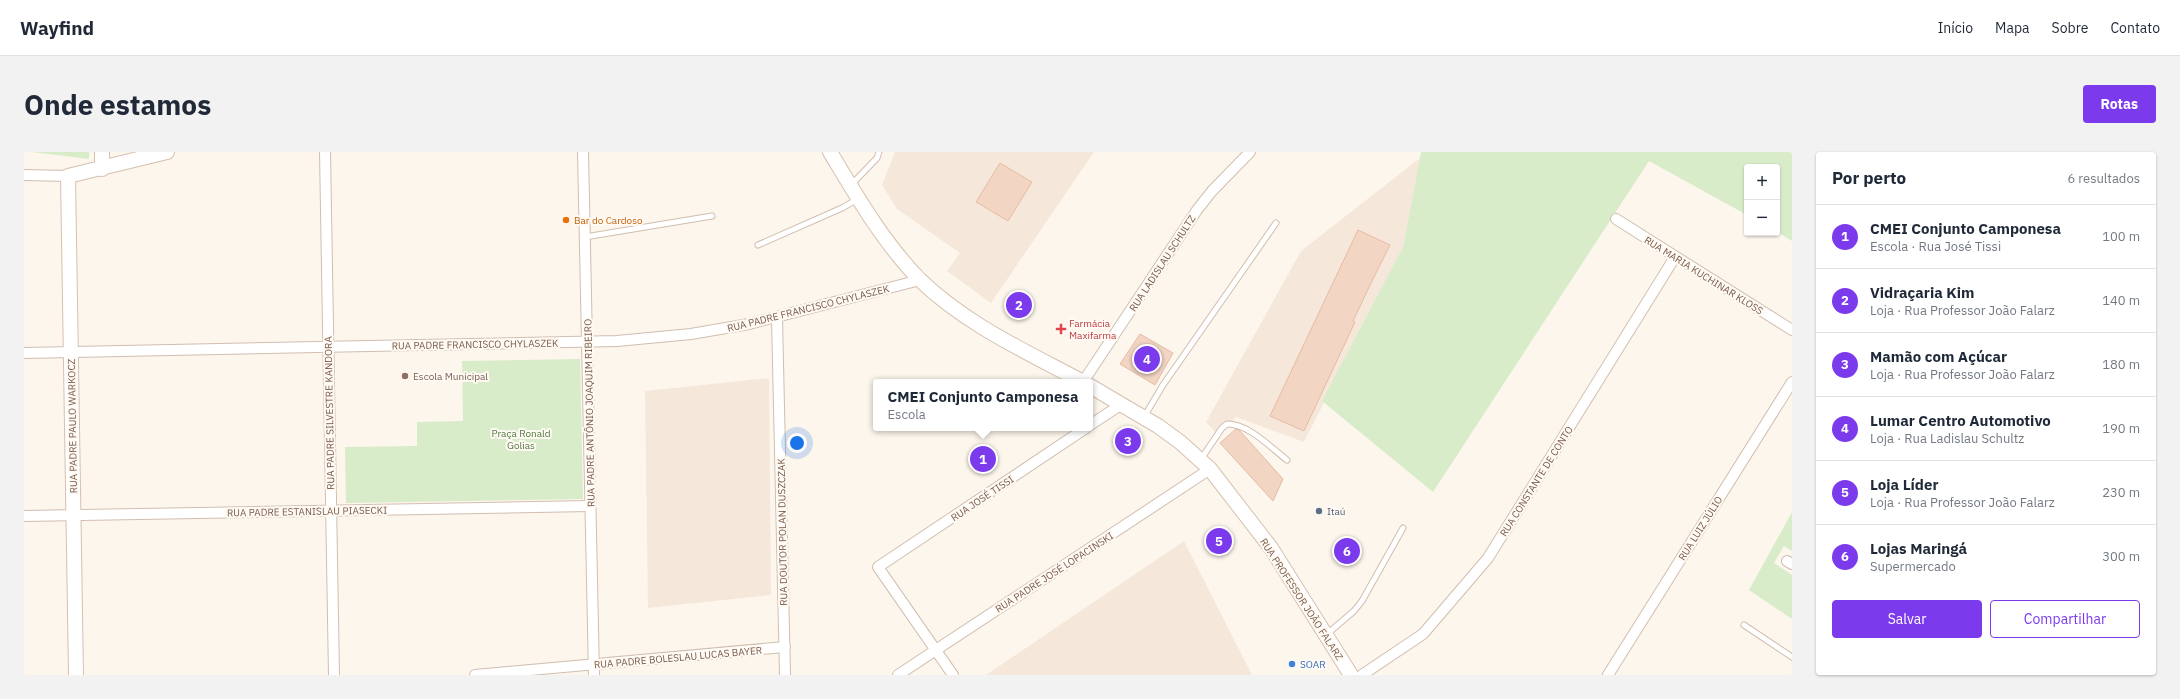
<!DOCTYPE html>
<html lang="pt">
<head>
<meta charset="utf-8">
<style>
	:root { --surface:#fff; --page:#f2f2f3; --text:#1f2937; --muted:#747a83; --line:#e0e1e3; --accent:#7c3aed }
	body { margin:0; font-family:"IBM Plex Sans",sans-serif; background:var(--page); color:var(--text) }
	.controls { position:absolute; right:12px; top:12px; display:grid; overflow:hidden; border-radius:4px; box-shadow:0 1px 3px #0004 }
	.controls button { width:36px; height:36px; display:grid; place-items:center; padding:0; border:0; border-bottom:1px solid var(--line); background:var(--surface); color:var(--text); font:20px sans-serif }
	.you { position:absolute; left:773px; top:291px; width:14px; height:14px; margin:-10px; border:3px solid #fff; border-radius:50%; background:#1a73e8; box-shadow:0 0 0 6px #1a73e833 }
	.badge { display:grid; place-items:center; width:26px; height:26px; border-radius:50%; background:var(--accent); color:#fff; font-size:13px; font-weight:700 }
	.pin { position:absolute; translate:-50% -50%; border:2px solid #fff; box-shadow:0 1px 4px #0006 }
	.popup { position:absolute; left:849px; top:227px; width:220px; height:52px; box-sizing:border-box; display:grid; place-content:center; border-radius:4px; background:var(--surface); filter:drop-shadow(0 1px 3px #0005); font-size:13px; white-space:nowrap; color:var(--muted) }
	.popup b { font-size:15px; color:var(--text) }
	.popup::after { content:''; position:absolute; left:50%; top:100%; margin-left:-8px; border:8px solid transparent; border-top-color:var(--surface) }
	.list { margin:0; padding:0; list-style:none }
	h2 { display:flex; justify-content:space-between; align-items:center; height:52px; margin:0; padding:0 16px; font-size:17px }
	h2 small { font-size:13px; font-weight:400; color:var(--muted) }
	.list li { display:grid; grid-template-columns:26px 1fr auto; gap:12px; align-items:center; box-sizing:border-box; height:64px; padding:0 16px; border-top:1px solid var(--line) }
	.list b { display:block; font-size:15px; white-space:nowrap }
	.list p { margin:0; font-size:13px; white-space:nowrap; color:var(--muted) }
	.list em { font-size:13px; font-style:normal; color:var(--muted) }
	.actions { display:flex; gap:8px; padding:12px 16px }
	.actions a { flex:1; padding:9px 0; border:1px solid var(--accent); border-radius:4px; text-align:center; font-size:14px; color:var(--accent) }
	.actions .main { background:var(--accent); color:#fff }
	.map { position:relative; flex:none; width:1768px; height:523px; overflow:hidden; border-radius:4px }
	header { display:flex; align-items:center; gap:24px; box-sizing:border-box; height:56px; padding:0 20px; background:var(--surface); border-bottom:1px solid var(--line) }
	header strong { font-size:19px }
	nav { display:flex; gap:22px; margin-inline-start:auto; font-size:14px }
	.intro { display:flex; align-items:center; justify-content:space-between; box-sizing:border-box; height:96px; padding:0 24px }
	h1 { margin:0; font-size:28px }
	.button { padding:10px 18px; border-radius:4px; background:var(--accent); color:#fff; font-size:14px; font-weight:700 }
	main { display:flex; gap:24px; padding:0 24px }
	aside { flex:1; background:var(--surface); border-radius:4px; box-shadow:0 1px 3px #0004 }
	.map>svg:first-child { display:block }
	.residential { fill:#f5e8da }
	.green { fill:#d8ecc9 }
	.building { fill:#f3d5c3; stroke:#e6bba3 }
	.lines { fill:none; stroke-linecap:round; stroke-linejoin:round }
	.lane-casing { stroke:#d1beb0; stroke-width:7 }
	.street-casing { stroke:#d1beb0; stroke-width:12 }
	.secondary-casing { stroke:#d6c0b0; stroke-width:16 }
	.lane { stroke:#fff; stroke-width:5 }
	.street { stroke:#fff; stroke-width:10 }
	.secondary { stroke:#fff; stroke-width:14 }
	.food-dot { fill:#e8710a; stroke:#fffaf3; stroke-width:1.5 }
	.health-dot { fill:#e0444e; stroke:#fffaf3; stroke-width:1.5 }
	.education-dot { fill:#8d6e63; stroke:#fffaf3; stroke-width:1.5 }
	.service-dot { fill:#5c6f8a; stroke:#fffaf3; stroke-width:1.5 }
	.shop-dot { fill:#3f7fe0; stroke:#fffaf3; stroke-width:1.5 }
	.labels { text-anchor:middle; stroke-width:4; stroke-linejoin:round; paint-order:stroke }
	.food-label { font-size:10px; fill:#c56008; stroke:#fffaf3; text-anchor:start }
	.street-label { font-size:10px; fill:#7a5c4d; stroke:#fffaf3 }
	.health-label { font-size:10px; fill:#be3a42; stroke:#fffaf3; text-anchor:start }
	.education-label { font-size:10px; fill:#785e54; stroke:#fffaf3; text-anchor:start }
	.park-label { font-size:10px; fill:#537a41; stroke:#fffaf3 }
	.service-label { font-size:10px; fill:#4e5e75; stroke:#fffaf3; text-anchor:start }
	.shop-label { font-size:10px; fill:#366cbe; stroke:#fffaf3; text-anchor:start }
</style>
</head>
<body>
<header>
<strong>Wayfind</strong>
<nav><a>Início</a><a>Mapa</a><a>Sobre</a><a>Contato</a></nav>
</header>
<div class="intro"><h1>Onde estamos</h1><a class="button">Rotas</a></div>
<main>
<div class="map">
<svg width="1768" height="523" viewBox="0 0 1768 523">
	<rect width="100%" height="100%" fill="#fdf6ec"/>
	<g class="residential">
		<polygon points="871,0 1070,0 967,151 923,119 936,101 873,57 858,33"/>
		<polygon points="1396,6 1379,95 1280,290 1212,265 1194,283 1182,270 1277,99"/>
		<polygon points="745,226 747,443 624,456 621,239"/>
		<polygon points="1160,389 1228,523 962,523"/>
	</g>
	<g class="green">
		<polygon points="8,0 65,0 65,7"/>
		<polygon points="1397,0 1768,0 1768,89 1753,80 1753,15 1723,15 1723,63 1625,9 1409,340 1298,249 1379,95"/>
		<polygon points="556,207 559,347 322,351 321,295 393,294 393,270 439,269 438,209"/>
		<polygon points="1768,360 1768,399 1760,394 1750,411 1768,423 1768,467 1725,438"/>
	</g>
	<g class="building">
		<polygon points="976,11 1008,30 984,69 952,50"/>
		<polygon points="1334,78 1366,93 1348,129 1329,169 1331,170 1280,279 1246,264"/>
		<polygon points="1116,182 1149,201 1131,233 1096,212"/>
		<polygon points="1212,277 1216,279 1259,327 1249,349 1196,291"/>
	</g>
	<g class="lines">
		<defs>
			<g id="lane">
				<polyline points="827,33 853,6 855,0"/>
				<polyline points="561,85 688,64"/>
				<polyline points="734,93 818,56 834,47"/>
				<polyline points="1120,265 1139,233 1252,71"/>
				<path d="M 1177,307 L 1198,276 L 1203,272 C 1225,272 1246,295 1263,308"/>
				<polyline points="1720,473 1768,505"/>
				<polyline points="1303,482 1330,459 1338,449 1379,376"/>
			</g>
			<g id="street">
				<polyline points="301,0 310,523"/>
				<polyline points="559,0 570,523"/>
				<polyline points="0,23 44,24"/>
				<polyline points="1592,67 1768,178"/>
				<polyline points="753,166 761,523"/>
				<polyline points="0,201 593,189 667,182 725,172 896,128"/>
				<polyline points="1059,230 1173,58 1188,39 1226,0"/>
				<polyline points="1066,273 1098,252"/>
				<polyline points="0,364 566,354"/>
				<polyline points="1763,409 1768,412"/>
				<polyline points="451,523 761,495"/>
				<polyline points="874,523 1186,317"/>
				<polyline points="929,523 854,415 1062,276"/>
				<polyline points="1338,523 1399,482 1464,406 1651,105"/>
				<polyline points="1584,523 1768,230"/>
			</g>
			<g id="secondary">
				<polyline points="78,0 78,17"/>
				<path d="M 806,0 C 832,43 859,90 895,127 C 941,172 1003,200 1059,230"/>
				<polyline points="1066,234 1134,274 1156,290 1186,317 1247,396 1327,523"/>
				<polyline points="52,523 44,24 143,0"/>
			</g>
		</defs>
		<use href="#lane" class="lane-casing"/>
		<use href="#street" class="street-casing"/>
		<use href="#secondary" class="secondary-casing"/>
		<use href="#lane" class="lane"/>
		<use href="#street" class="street"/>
		<use href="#secondary" class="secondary"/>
	</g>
	<circle class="food-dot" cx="542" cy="68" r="4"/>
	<path class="health-dot" d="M1035 171h4v4h4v4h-4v4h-4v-4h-4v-4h4z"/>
	<circle class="education-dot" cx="381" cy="224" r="4"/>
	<circle class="service-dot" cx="1295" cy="359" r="4"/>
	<circle class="shop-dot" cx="1268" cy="512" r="4"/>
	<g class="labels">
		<g class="food-label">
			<text x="550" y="72">Bar do Cardoso</text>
		</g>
		<g class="street-label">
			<text transform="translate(1138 111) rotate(-57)" y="4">RUA LADISLAU SCHULTZ</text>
			<text transform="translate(1680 123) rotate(32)" y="4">RUA MARIA KUCHINAR KLOSS</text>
			<text transform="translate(784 156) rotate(-14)" y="4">RUA PADRE FRANCISCO CHYLASZEK</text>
			<text transform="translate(451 192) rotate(-1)" y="4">RUA PADRE FRANCISCO CHYLASZEK</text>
			<text transform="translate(305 261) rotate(-91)" y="4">RUA PADRE SILVESTRE KANDORA</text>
			<text transform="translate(565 261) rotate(-91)" y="4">RUA PADRE ANTÔNIO JOAQUIM RIBEIRO</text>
			<text transform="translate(48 274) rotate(-91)" y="4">RUA PADRE PAULO WARKOCZ</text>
			<text transform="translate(1512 329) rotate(-58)" y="4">RUA CONSTANTE DE CONTO</text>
			<text transform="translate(958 346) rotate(-34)" y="4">RUA JOSÉ TISSI</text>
			<text transform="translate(283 359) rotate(-1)" y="4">RUA PADRE ESTANISLAU PIASECKI</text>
			<text transform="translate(1676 376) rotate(-58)" y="4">RUA LUIZ JÚLIO</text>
			<text transform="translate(758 380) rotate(-91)" y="4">RUA DOUTOR POLAN DUSZCZAK</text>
			<text transform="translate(1030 420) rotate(-33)" y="4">RUA PADRE JOSÉ LOPACINSKI</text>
			<text transform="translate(1278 447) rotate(57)" y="4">RUA PROFESSOR JOÃO FALARZ</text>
			<text transform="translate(654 505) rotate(-5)" y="4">RUA PADRE BOLESLAU LUCAS BAYER</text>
		</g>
		<g class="health-label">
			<text x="1045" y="175">Farmácia<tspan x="1045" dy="12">Maxifarma</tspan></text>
		</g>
		<g class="education-label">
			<text x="389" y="228">Escola Municipal</text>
		</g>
		<g class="park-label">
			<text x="497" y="285">Praça Ronald<tspan x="497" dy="12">Golias</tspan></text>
		</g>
		<g class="service-label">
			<text x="1303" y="363">Itaú</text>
		</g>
		<g class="shop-label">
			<text x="1276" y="516">SOAR</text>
		</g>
	</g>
</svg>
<div class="controls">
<button>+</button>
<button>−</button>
</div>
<div class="you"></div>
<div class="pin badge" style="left:959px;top:307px">1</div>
<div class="popup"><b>CMEI Conjunto Camponesa</b>Escola</div>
<div class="pin badge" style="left:995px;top:153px">2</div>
<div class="pin badge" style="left:1104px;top:289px">3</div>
<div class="pin badge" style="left:1123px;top:207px">4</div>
<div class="pin badge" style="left:1195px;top:389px">5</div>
<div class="pin badge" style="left:1323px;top:399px">6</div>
</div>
<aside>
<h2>Por perto<small>6 resultados</small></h2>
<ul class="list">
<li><span class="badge">1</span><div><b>CMEI Conjunto Camponesa</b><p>Escola · Rua José Tissi</p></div><em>100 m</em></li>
<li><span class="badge">2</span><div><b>Vidraçaria Kim</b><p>Loja · Rua Professor João Falarz</p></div><em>140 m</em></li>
<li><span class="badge">3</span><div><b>Mamão com Açúcar</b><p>Loja · Rua Professor João Falarz</p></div><em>180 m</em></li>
<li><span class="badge">4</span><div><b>Lumar Centro Automotivo</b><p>Loja · Rua Ladislau Schultz</p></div><em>190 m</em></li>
<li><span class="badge">5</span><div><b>Loja Líder</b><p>Loja · Rua Professor João Falarz</p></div><em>230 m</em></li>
<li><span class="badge">6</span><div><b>Lojas Maringá</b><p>Supermercado</p></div><em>300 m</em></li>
</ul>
<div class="actions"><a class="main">Salvar</a><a>Compartilhar</a></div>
</aside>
</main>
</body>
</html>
